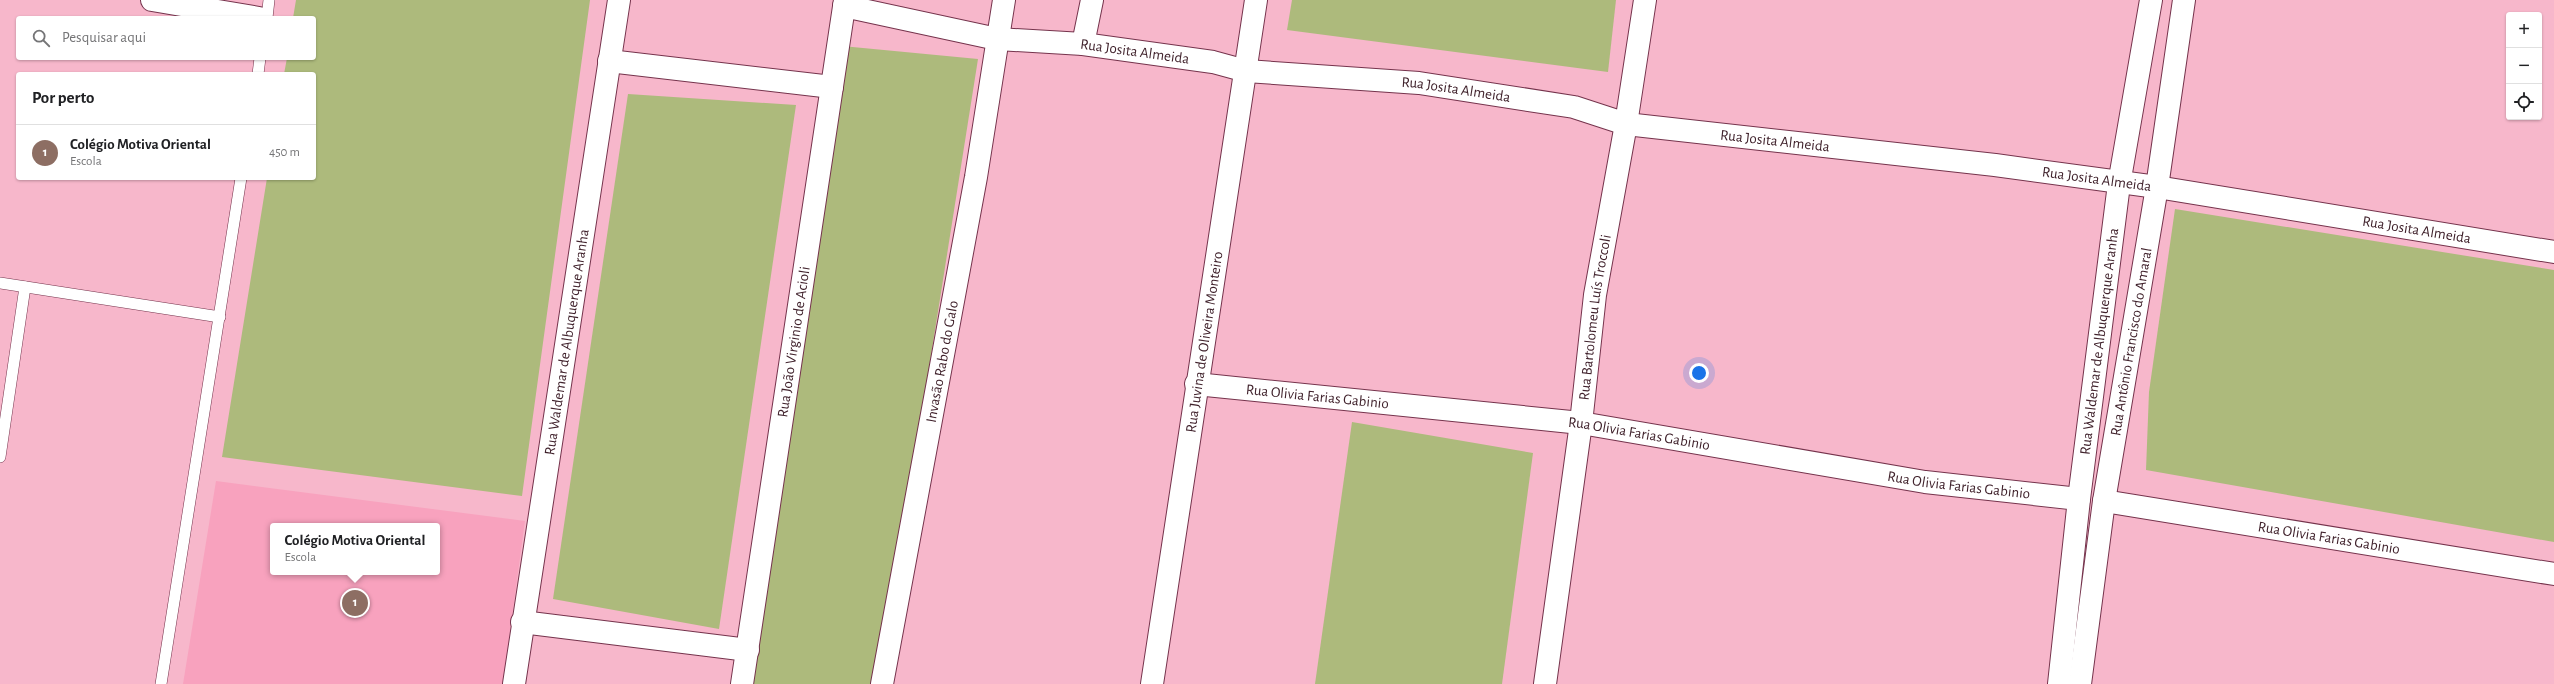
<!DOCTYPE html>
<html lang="pt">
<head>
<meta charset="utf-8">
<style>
	:root { --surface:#fff; --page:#f2f2f2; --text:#202124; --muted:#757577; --line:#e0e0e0; --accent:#34776a }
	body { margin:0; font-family:"Alegreya Sans",sans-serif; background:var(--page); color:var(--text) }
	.controls { position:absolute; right:12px; top:12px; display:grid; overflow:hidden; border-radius:4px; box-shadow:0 1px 3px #0004 }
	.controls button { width:36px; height:36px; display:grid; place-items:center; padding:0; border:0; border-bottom:1px solid var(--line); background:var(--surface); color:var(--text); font:20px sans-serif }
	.you { position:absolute; left:1699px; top:373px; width:14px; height:14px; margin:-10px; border:3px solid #fff; border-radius:50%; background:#1a73e8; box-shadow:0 0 0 6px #1a73e833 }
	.badge { display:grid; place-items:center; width:26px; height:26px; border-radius:50%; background:var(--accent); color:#fff; font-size:13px; font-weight:700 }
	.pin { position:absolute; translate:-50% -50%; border:2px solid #fff; box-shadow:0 1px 4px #0006 }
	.popup { position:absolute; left:270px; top:523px; width:170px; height:52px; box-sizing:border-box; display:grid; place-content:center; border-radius:4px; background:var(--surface); filter:drop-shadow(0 1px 3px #0005); font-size:13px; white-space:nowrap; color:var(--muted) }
	.popup b { font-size:15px; color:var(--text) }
	.popup::after { content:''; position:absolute; left:50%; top:100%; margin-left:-8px; border:8px solid transparent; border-top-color:var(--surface) }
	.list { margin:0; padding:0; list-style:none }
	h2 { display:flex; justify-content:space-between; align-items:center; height:52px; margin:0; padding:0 16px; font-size:17px }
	h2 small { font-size:13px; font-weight:400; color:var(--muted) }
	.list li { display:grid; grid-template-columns:26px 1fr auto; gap:12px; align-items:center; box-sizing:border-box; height:56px; padding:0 16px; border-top:1px solid var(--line) }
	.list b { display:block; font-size:15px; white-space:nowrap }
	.list p { margin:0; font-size:13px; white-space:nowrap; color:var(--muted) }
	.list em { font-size:13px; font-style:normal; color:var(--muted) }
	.icon { flex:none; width:22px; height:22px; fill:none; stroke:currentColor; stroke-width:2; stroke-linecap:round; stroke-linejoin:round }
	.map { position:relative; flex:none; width:2554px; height:684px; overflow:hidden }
	.search { position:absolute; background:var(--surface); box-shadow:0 1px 3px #0004; left:16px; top:16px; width:300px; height:44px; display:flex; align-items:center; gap:10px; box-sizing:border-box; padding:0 14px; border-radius:4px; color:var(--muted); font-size:15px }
	.panel { position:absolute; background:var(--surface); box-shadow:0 1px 3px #0004; left:16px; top:72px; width:300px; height:108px; border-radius:4px }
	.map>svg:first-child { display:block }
	.built { fill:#f8a2be; fill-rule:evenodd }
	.green { fill:#adba7c }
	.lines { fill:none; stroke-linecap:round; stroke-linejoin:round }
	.lane-casing { stroke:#75334c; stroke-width:12 }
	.street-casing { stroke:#75334c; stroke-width:24 }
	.secondary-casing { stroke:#75334c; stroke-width:24 }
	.lane { stroke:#fff; stroke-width:11 }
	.street { stroke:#fff; stroke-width:22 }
	.secondary { stroke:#fff; stroke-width:22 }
	.labels { text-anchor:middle; stroke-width:3.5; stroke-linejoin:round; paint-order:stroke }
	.street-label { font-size:15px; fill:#40222c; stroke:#f7b7cb }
</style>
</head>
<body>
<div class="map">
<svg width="2554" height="684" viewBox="0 0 2554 684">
	<rect width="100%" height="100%" fill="#f7b7cb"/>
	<path class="built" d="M 216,481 L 525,521 L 503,684 L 183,684 ZM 273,526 L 437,526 L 437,572 L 273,572 Z"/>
	<g class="green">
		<polygon points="296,0 590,0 522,496 222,457 267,178 314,178 314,74 284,74 287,58 314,58 314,18 293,18"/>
		<polygon points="1292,0 1616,0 1608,72 1287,30"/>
		<polygon points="842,46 978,59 879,684 751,684"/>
		<polygon points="628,94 796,105 719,629 553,599"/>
		<polygon points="2175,209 2554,270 2554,542 2146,470 2149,392"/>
		<polygon points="1352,422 1533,453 1502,684 1315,684"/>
	</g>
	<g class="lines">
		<defs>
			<g id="lane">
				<polyline points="267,18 269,0"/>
				<polyline points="258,74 260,58"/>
				<polyline points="0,283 220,317"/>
				<polyline points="0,457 25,287"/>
				<polyline points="161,684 241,178"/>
			</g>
			<g id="street">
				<polyline points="152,0 259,18"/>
				<path id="s1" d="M 844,6 L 997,39 L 1083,44 L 1213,62 L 1246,71 L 1419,83 L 1574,107 L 1626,124 L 1995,165 L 2157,187 L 2554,252"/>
				<polyline points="1083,44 1092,0"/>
				<polyline points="609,61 832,87"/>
				<path id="s2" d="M 1196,384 L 1581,423 L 1925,482 L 2079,499"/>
				<path id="s3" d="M 2104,501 L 2554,574"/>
				<polyline points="522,622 748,650"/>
				<path id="s4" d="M 514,684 L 619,0"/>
				<path id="s5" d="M 742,684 L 845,0"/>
				<path id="s6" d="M 882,684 L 976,177 L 1004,0"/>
				<path id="s7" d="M 1152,684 L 1256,0"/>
				<path id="s8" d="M 1545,684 L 1581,423 L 1595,295 L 1626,124 L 1645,0"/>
			</g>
			<g id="secondary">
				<path id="s9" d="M 2059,684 L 2079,499 L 2119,184 L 2151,0"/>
				<path id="s10" d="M 2080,684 L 2104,501 L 2157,187 L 2184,0"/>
			</g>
		</defs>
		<use href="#lane" class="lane-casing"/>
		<use href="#street" class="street-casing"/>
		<use href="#secondary" class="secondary-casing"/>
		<use href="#lane" class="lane"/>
		<use href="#street" class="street"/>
		<use href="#secondary" class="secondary"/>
	</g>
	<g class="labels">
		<g class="street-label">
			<text dy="5" stroke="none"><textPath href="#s1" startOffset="295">Rua Josita Almeida</textPath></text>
			<text dy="5" stroke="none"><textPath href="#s1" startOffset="619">Rua Josita Almeida</textPath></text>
			<text dy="5" stroke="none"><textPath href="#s1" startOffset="943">Rua Josita Almeida</textPath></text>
			<text dy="5" stroke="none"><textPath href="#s1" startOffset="1267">Rua Josita Almeida</textPath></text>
			<text dy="5" stroke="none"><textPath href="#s1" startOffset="1591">Rua Josita Almeida</textPath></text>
			<text dy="5" stroke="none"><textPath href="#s8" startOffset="370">Rua Bartolomeu Luís Troccoli</textPath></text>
			<text dy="5" stroke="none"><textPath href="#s9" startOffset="345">Rua Waldemar de Albuquerque Aranha</textPath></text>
			<text dy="5" stroke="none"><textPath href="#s4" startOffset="346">Rua Waldemar de Albuquerque Aranha</textPath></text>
			<text dy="5" stroke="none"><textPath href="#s5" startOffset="346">Rua João Virginio de Acioli</textPath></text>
			<text dy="5" stroke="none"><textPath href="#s7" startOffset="346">Rua Juvina de Oliveira Monteiro</textPath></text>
			<text dy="5" stroke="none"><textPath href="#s10" startOffset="346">Rua Antônio Francisco do Amaral</textPath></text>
			<text dy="5" stroke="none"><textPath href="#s6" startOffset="328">Invasão Rabo do Galo</textPath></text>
			<text dy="5" stroke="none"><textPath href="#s2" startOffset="122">Rua Olivia Farias Gabinio</textPath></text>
			<text dy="5" stroke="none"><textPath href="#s2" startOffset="446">Rua Olivia Farias Gabinio</textPath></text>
			<text dy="5" stroke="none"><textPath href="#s2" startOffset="770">Rua Olivia Farias Gabinio</textPath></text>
			<text dy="5" stroke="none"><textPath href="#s3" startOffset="228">Rua Olivia Farias Gabinio</textPath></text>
		</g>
	</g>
</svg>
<div class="controls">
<button>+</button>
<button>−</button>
<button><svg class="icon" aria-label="locate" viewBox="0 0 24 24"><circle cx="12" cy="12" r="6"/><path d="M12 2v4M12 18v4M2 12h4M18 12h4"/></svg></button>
</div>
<div class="you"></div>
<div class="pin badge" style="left:355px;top:603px;background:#8d6e63">1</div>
<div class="popup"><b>Colégio Motiva Oriental</b>Escola</div>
<div class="search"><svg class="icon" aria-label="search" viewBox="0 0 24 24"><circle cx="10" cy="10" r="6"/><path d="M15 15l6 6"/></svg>Pesquisar aqui</div>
<section class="panel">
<h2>Por perto<small></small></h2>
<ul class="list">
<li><span class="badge" style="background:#8d6e63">1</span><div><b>Colégio Motiva Oriental</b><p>Escola</p></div><em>450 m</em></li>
</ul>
</section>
</div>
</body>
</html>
